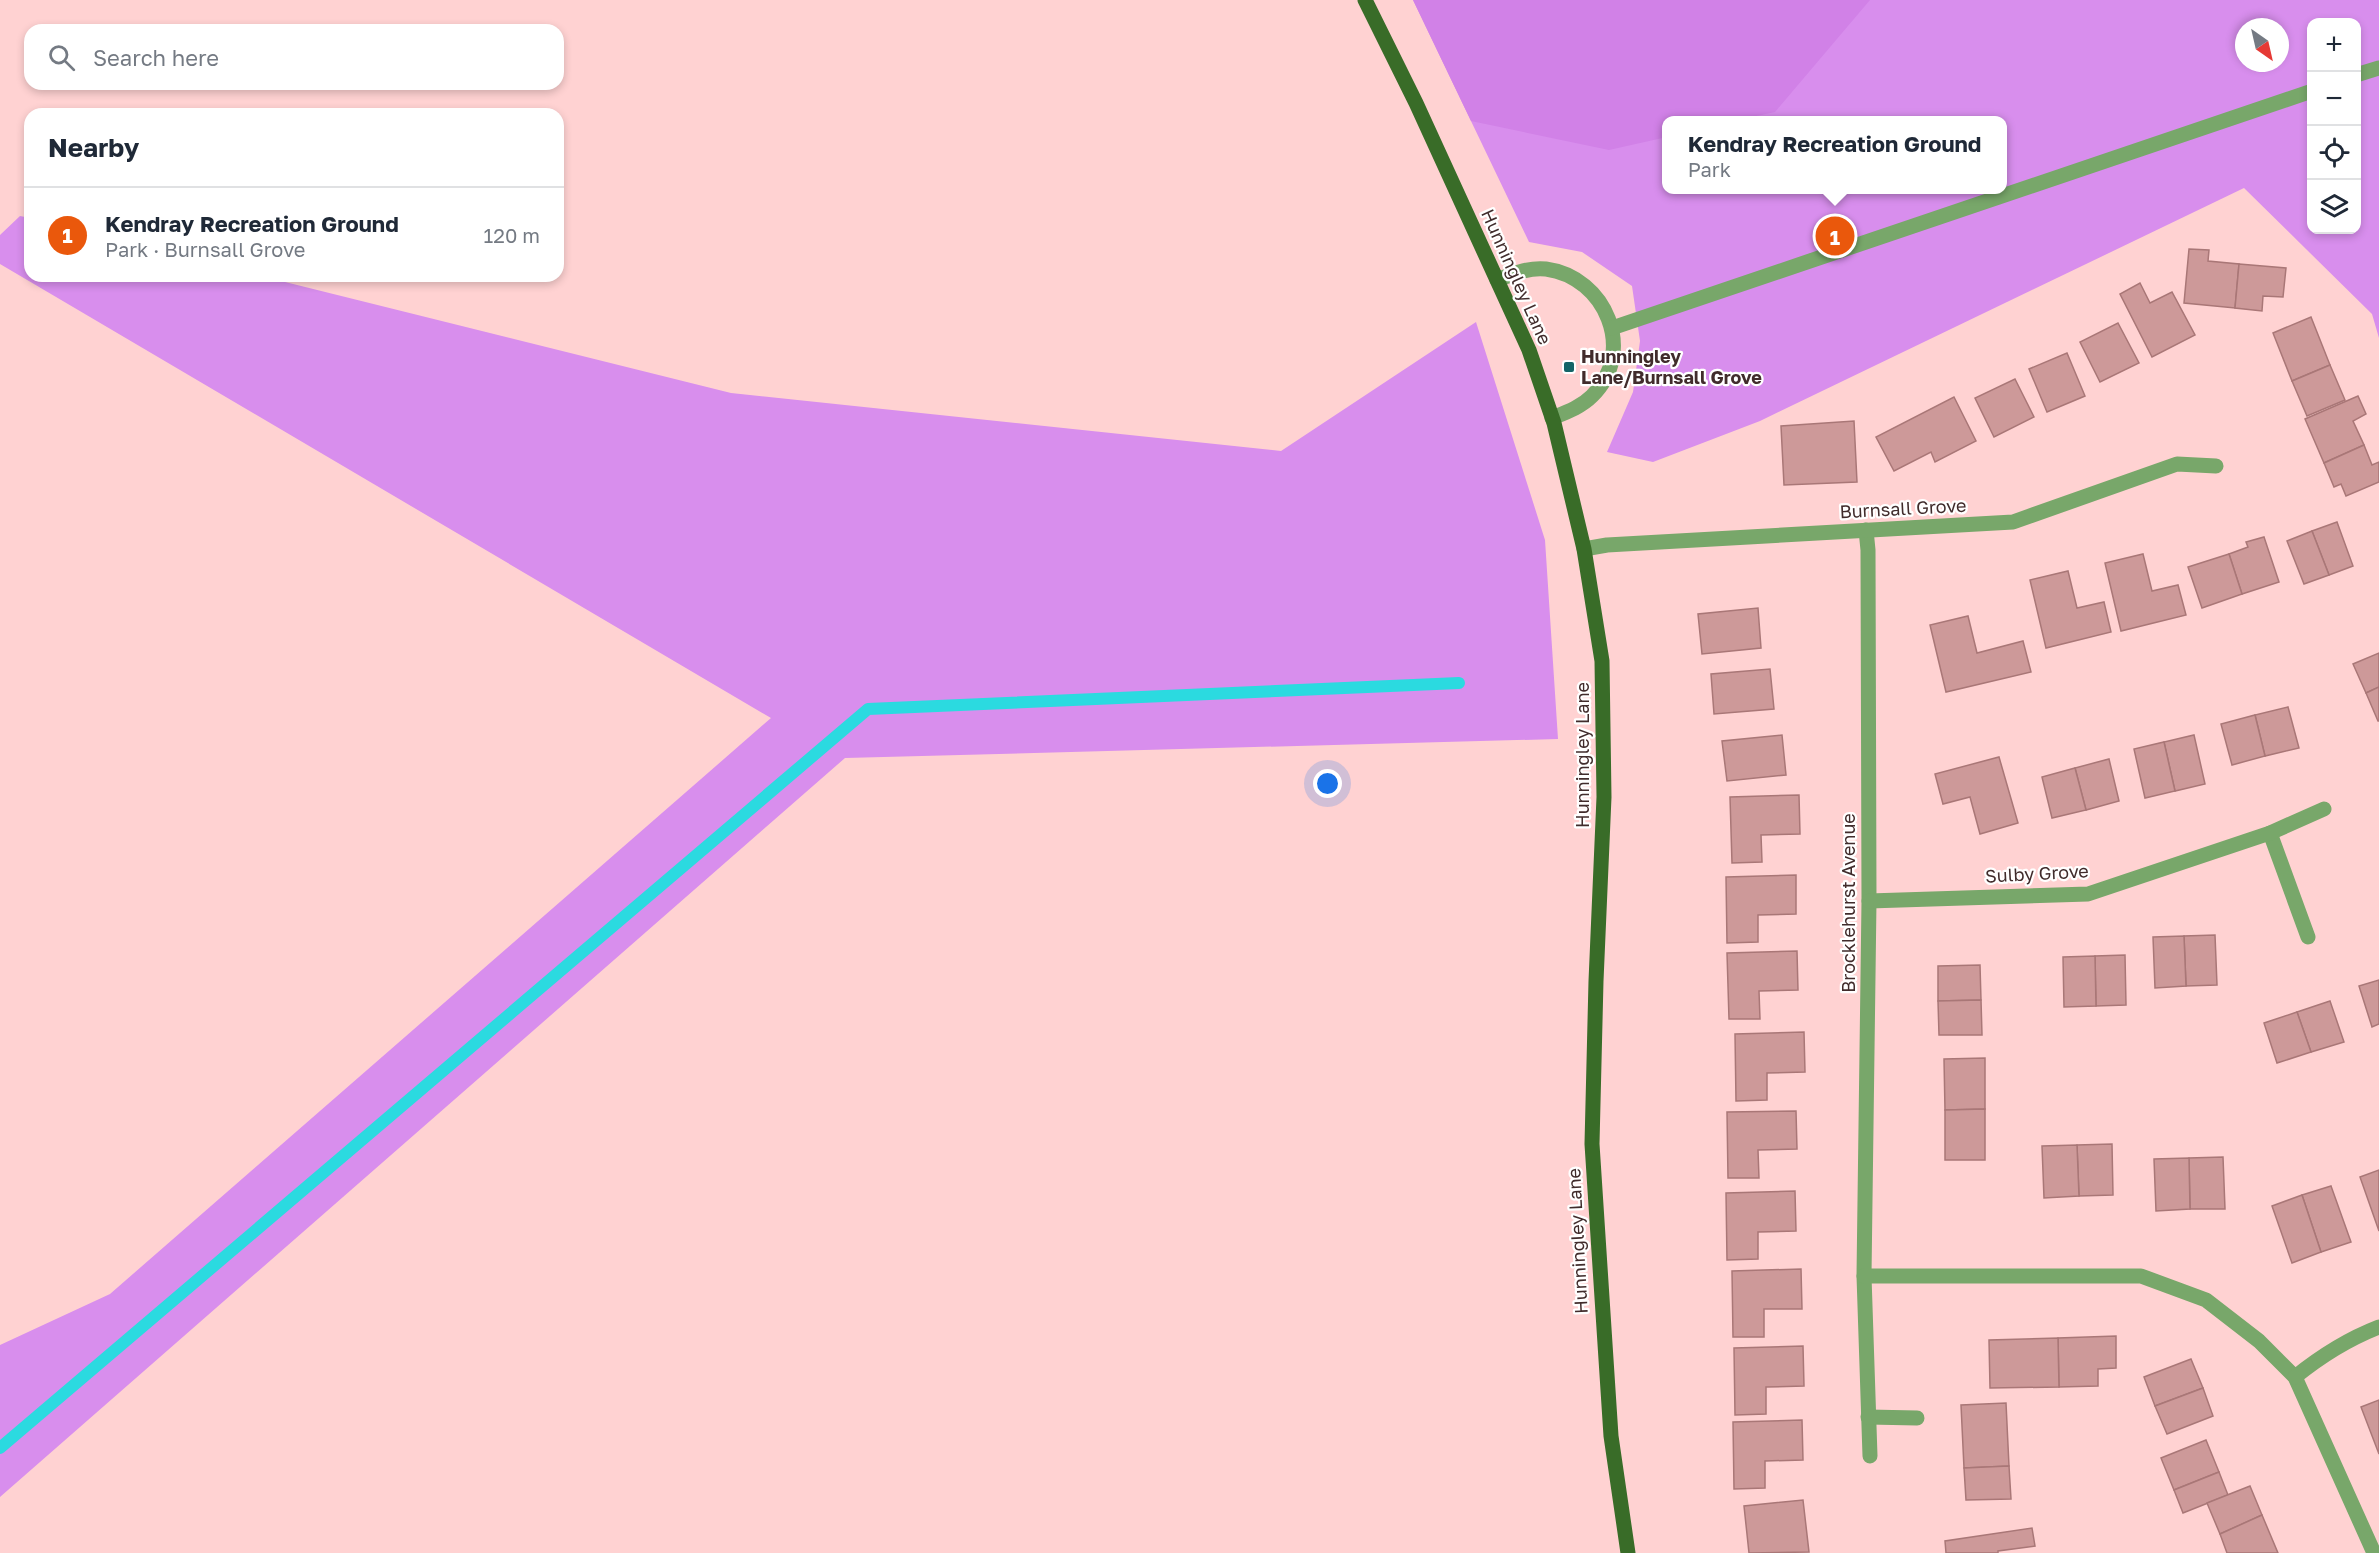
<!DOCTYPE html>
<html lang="en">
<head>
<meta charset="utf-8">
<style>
	:root { --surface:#fff; --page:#f2f2f3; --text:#1f2937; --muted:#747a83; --line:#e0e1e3; --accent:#ea580c }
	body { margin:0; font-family:"Golos Text",sans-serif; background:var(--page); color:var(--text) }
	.controls { position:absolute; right:18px; top:18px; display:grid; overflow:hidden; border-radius:12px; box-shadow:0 3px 9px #0003 }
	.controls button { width:54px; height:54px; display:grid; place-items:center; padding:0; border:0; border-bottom:2px solid var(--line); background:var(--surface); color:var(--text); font:30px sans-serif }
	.compass { position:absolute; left:2235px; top:18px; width:54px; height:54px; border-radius:50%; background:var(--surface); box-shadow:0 3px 9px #0003; rotate:146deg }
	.you { position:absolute; left:1328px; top:784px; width:21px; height:21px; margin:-15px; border:4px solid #fff; border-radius:50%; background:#1a73e8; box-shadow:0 0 0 9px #1a73e833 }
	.badge { display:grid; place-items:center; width:39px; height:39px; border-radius:50%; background:var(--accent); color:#fff; font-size:20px; font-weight:700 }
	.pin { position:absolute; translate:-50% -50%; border:3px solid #fff; box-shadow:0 2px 6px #0006 }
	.popup { position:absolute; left:1662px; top:116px; width:345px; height:78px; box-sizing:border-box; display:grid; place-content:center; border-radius:12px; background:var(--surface); filter:drop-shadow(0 2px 4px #0005); font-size:20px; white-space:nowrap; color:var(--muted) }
	.popup b { font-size:22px; color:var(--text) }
	.popup::after { content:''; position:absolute; left:50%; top:100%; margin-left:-12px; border:12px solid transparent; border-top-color:var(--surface) }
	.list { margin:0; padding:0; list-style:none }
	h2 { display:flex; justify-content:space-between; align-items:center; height:78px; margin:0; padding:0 24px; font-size:26px }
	h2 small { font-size:20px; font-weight:400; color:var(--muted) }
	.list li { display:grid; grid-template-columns:39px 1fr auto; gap:18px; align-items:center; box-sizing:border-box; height:96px; padding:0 24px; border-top:2px solid var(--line) }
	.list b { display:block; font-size:22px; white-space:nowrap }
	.list p { margin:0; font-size:20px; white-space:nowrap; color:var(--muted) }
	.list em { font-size:20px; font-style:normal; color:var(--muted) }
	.icon { flex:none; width:33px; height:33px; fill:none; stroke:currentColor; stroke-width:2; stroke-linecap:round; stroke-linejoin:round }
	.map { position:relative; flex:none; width:2379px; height:1553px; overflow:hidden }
	.search { position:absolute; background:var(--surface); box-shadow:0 3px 9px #0003; left:24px; top:24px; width:540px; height:66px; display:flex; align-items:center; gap:15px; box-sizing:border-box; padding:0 21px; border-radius:18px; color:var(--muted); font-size:22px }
	.panel { position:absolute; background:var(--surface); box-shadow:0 3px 9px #0003; left:24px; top:108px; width:540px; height:174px; border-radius:18px }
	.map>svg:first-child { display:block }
	.green { fill:#d88eed; fill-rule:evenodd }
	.forest { fill:#d181e7 }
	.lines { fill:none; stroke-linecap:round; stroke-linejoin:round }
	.stream { stroke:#2bdae0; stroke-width:12 }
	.building { fill:#cd9999; stroke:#a97777; stroke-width:1.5 }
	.minor { stroke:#78a76a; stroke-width:15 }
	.major { stroke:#396c28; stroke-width:15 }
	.poi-dot { fill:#146467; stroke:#fff; stroke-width:2 }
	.labels { text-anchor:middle; stroke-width:4.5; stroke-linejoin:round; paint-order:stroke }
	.street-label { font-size:18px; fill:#412c2c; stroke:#fff }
	.poi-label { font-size:18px; font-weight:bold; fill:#412c2c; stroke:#fff; text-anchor:start }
</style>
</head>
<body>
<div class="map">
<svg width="2379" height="1553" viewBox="0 0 2379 1553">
	<rect width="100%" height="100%" fill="#ffd2d2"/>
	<g class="green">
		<path d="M 1413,0 L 2379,0 L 2379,338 L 2372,314 L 2244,188 L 1760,421 L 1653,462 L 1607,452 L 1633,392 L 1640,341 L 1632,286 L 1582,252 L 1529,242 ZM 2312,22 L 2356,22 L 2356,230 L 2312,230 ZM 2244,27 L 2280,27 L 2280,63 L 2244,63 ZM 1667,121 L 2003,121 L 2003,190 L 1667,190 Z"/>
		<polygon points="20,216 30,218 30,276 261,276 731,393 1281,451 1476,322 1545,540 1558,739 845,758 0,1497 0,1345 110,1294 771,718 0,264 0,235"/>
	</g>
	<polygon class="forest" points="1413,0 1870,0 1775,112 1738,120 1667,121 1667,137 1609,150 1471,121"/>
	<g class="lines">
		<polyline class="stream" points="0,1448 868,709 1459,683"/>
	</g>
	<g class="building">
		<polygon points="2189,249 2209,250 2208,261 2239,264 2235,308 2184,303"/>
		<polygon points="2239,264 2286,268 2283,297 2263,296 2262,311 2235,308"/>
		<polygon points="2140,283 2150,303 2172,292 2195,335 2152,357 2120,294"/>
		<polygon points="2311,317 2330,365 2292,381 2273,333"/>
		<polygon points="2118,323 2139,363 2100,382 2080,342"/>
		<polygon points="2067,353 2085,396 2047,412 2029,369"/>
		<polygon points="2330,365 2345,400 2307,416 2292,381"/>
		<polygon points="2015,379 2034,417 1994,437 1975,398"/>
		<polygon points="2358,396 2366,414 2353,421 2364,445 2324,463 2305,419"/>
		<polygon points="1954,397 1976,441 1935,462 1931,452 1894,471 1876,437"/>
		<polygon points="1854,421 1857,482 1784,485 1781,426"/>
		<polygon points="2364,445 2372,465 2379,462 2379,482 2346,496 2341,484 2334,487 2324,463"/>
		<polygon points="2337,522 2353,566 2329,575 2312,531"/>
		<polygon points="2312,531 2329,575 2304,584 2287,541"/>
		<polygon points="2264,537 2279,582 2242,594 2229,554 2248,547 2246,542"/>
		<polygon points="2143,554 2152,591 2178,585 2186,615 2121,631 2105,563"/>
		<polygon points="2229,554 2242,594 2202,608 2188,567"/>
		<polygon points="2068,571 2077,608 2104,602 2111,632 2046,648 2030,580"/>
		<polygon points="1758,608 1761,648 1702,654 1698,614"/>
		<polygon points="1968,616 1977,653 2023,641 2031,672 1946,692 1930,625"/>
		<polygon points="2379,653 2379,687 2366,693 2353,664"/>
		<polygon points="1770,669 1774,709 1714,714 1711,674"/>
		<polygon points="2379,687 2379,721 2378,721 2366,693"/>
		<polygon points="2288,707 2299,748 2265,756 2255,715"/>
		<polygon points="2255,715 2265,756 2232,765 2221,724"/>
		<polygon points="1782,735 1786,775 1727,781 1722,741"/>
		<polygon points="2194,735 2205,784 2175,791 2164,742"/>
		<polygon points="2164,742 2175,791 2145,798 2134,749"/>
		<polygon points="1999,757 2018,823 1980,834 1970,797 1943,804 1935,774"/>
		<polygon points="2109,759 2119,801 2086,810 2075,768"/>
		<polygon points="2075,768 2086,810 2052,818 2042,777"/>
		<polygon points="1799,795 1800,834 1761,835 1762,862 1732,863 1730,797"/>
		<polygon points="1796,875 1796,914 1758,915 1758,942 1727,943 1726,877"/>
		<polygon points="2215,935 2217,985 2186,986 2184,936"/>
		<polygon points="2184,936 2186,986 2155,988 2153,937"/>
		<polygon points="1797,951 1798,990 1759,991 1760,1019 1729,1019 1727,953"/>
		<polygon points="2125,955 2126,1005 2096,1006 2095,956"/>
		<polygon points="2095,956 2096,1006 2064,1007 2063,957"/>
		<polygon points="1980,965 1981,1000 1938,1001 1938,966"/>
		<polygon points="2379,980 2379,1024 2372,1027 2359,986"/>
		<polygon points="1981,1000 1982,1035 1939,1035 1938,1001"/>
		<polygon points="2330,1001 2344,1042 2311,1052 2297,1012"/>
		<polygon points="2297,1012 2311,1052 2277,1063 2264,1023"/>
		<polygon points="1804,1032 1805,1072 1767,1073 1767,1100 1736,1101 1735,1034"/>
		<polygon points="1985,1058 1985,1109 1945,1110 1944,1059"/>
		<polygon points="1985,1109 1985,1160 1945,1160 1945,1110"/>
		<polygon points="1796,1111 1797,1149 1758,1150 1759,1178 1728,1178 1727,1112"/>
		<polygon points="2112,1144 2113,1195 2079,1196 2077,1145"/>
		<polygon points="2077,1145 2079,1196 2044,1198 2042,1146"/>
		<polygon points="2223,1157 2225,1209 2190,1209 2189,1158"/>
		<polygon points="2189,1158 2190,1209 2156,1211 2154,1159"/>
		<polygon points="2379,1170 2379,1231 2360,1177"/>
		<polygon points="2331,1186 2351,1242 2321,1252 2302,1195"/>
		<polygon points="1795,1191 1796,1231 1758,1232 1758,1259 1727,1260 1726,1193"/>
		<polygon points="2302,1195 2321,1252 2292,1263 2272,1206"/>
		<polygon points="1801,1269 1802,1309 1764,1309 1764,1337 1733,1337 1732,1271"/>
		<polygon points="2116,1336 2116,1368 2098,1369 2098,1386 2059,1387 2058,1338"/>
		<polygon points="2058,1338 2059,1387 1990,1388 1989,1340"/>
		<polygon points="1803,1346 1804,1386 1766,1387 1766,1414 1735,1415 1734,1348"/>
		<polygon points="2191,1359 2203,1388 2155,1406 2144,1377"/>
		<polygon points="2203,1388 2213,1416 2167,1434 2155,1406"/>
		<polygon points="2379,1400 2379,1454 2361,1407"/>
		<polygon points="2006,1403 2009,1466 1964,1468 1961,1405"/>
		<polygon points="1802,1420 1803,1460 1765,1461 1765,1488 1734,1489 1733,1422"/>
		<polygon points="2206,1440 2219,1472 2174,1490 2161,1458"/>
		<polygon points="2009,1466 2011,1499 1966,1500 1964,1468"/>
		<polygon points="2219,1472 2228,1495 2183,1513 2174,1490"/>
		<polygon points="2250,1486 2262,1515 2220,1534 2207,1503"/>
		<polygon points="1803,1500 1809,1552 1749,1553 1744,1506"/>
		<polygon points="2262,1515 2278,1553 2227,1553 2220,1534"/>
		<polygon points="2032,1528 2035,1546 1998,1551 1998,1553 1946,1553 1945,1541"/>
	</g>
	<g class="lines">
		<g class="minor">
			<polyline points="2356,75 2379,68"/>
			<path d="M 1497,280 C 1513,274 1529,267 1546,269 C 1606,277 1637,352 1592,396 C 1581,407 1567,412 1552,418"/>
			<polyline points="1612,328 2312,91"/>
			<polyline points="1866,530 1868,550 1869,901 1864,1276 1870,1456"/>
			<polyline points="1584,549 1607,545 2013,522 2177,464 2216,466"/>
			<polyline points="2270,833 2308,937"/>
			<polyline points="1869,901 2088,894 2270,833 2324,809"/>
			<polyline points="1864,1276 2141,1276 2206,1300 2259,1341 2295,1377 2374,1553"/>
			<path d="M 2295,1377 C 2321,1356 2348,1339 2379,1327"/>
			<polyline points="1868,1417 1917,1418"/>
		</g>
		<polyline class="major" points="1365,0 1416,103 1529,350 1554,423 1584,549 1602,661 1604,797 1596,981 1592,1144 1611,1436 1628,1553"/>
	</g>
	<rect class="poi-dot" x="1563" y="361" width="12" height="12" rx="3"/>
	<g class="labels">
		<g class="street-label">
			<text transform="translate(1516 277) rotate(66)" y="6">Hunningley Lane</text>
			<text transform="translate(1903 509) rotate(-3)" y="6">Burnsall Grove</text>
			<text transform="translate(1583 755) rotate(-90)" y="6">Hunningley Lane</text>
			<text transform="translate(2037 874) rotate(-3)" y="6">Sulby Grove</text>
			<text transform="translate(1849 903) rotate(-90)" y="6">Brocklehurst Avenue</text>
			<text transform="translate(1578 1241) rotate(-93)" y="6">Hunningley Lane</text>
		</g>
		<g class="poi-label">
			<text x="1581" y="363">Hunningley<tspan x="1581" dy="21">Lane/Burnsall Grove</tspan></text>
		</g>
	</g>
</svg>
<div class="controls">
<button>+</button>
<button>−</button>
<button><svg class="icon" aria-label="locate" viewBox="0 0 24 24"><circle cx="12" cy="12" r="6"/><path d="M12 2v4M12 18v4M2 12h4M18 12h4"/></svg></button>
<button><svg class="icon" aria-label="layers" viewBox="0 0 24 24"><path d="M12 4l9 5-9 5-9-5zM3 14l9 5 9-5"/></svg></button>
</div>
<svg class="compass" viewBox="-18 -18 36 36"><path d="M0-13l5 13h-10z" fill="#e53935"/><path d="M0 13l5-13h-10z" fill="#747a83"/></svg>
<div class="you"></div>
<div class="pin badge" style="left:1835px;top:236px">1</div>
<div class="popup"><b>Kendray Recreation Ground</b>Park</div>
<div class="search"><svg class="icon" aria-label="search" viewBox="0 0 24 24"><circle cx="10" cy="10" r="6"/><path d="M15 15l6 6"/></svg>Search here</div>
<section class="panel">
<h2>Nearby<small></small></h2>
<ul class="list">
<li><span class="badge">1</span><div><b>Kendray Recreation Ground</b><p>Park · Burnsall Grove</p></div><em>120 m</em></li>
</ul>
</section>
</div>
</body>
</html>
